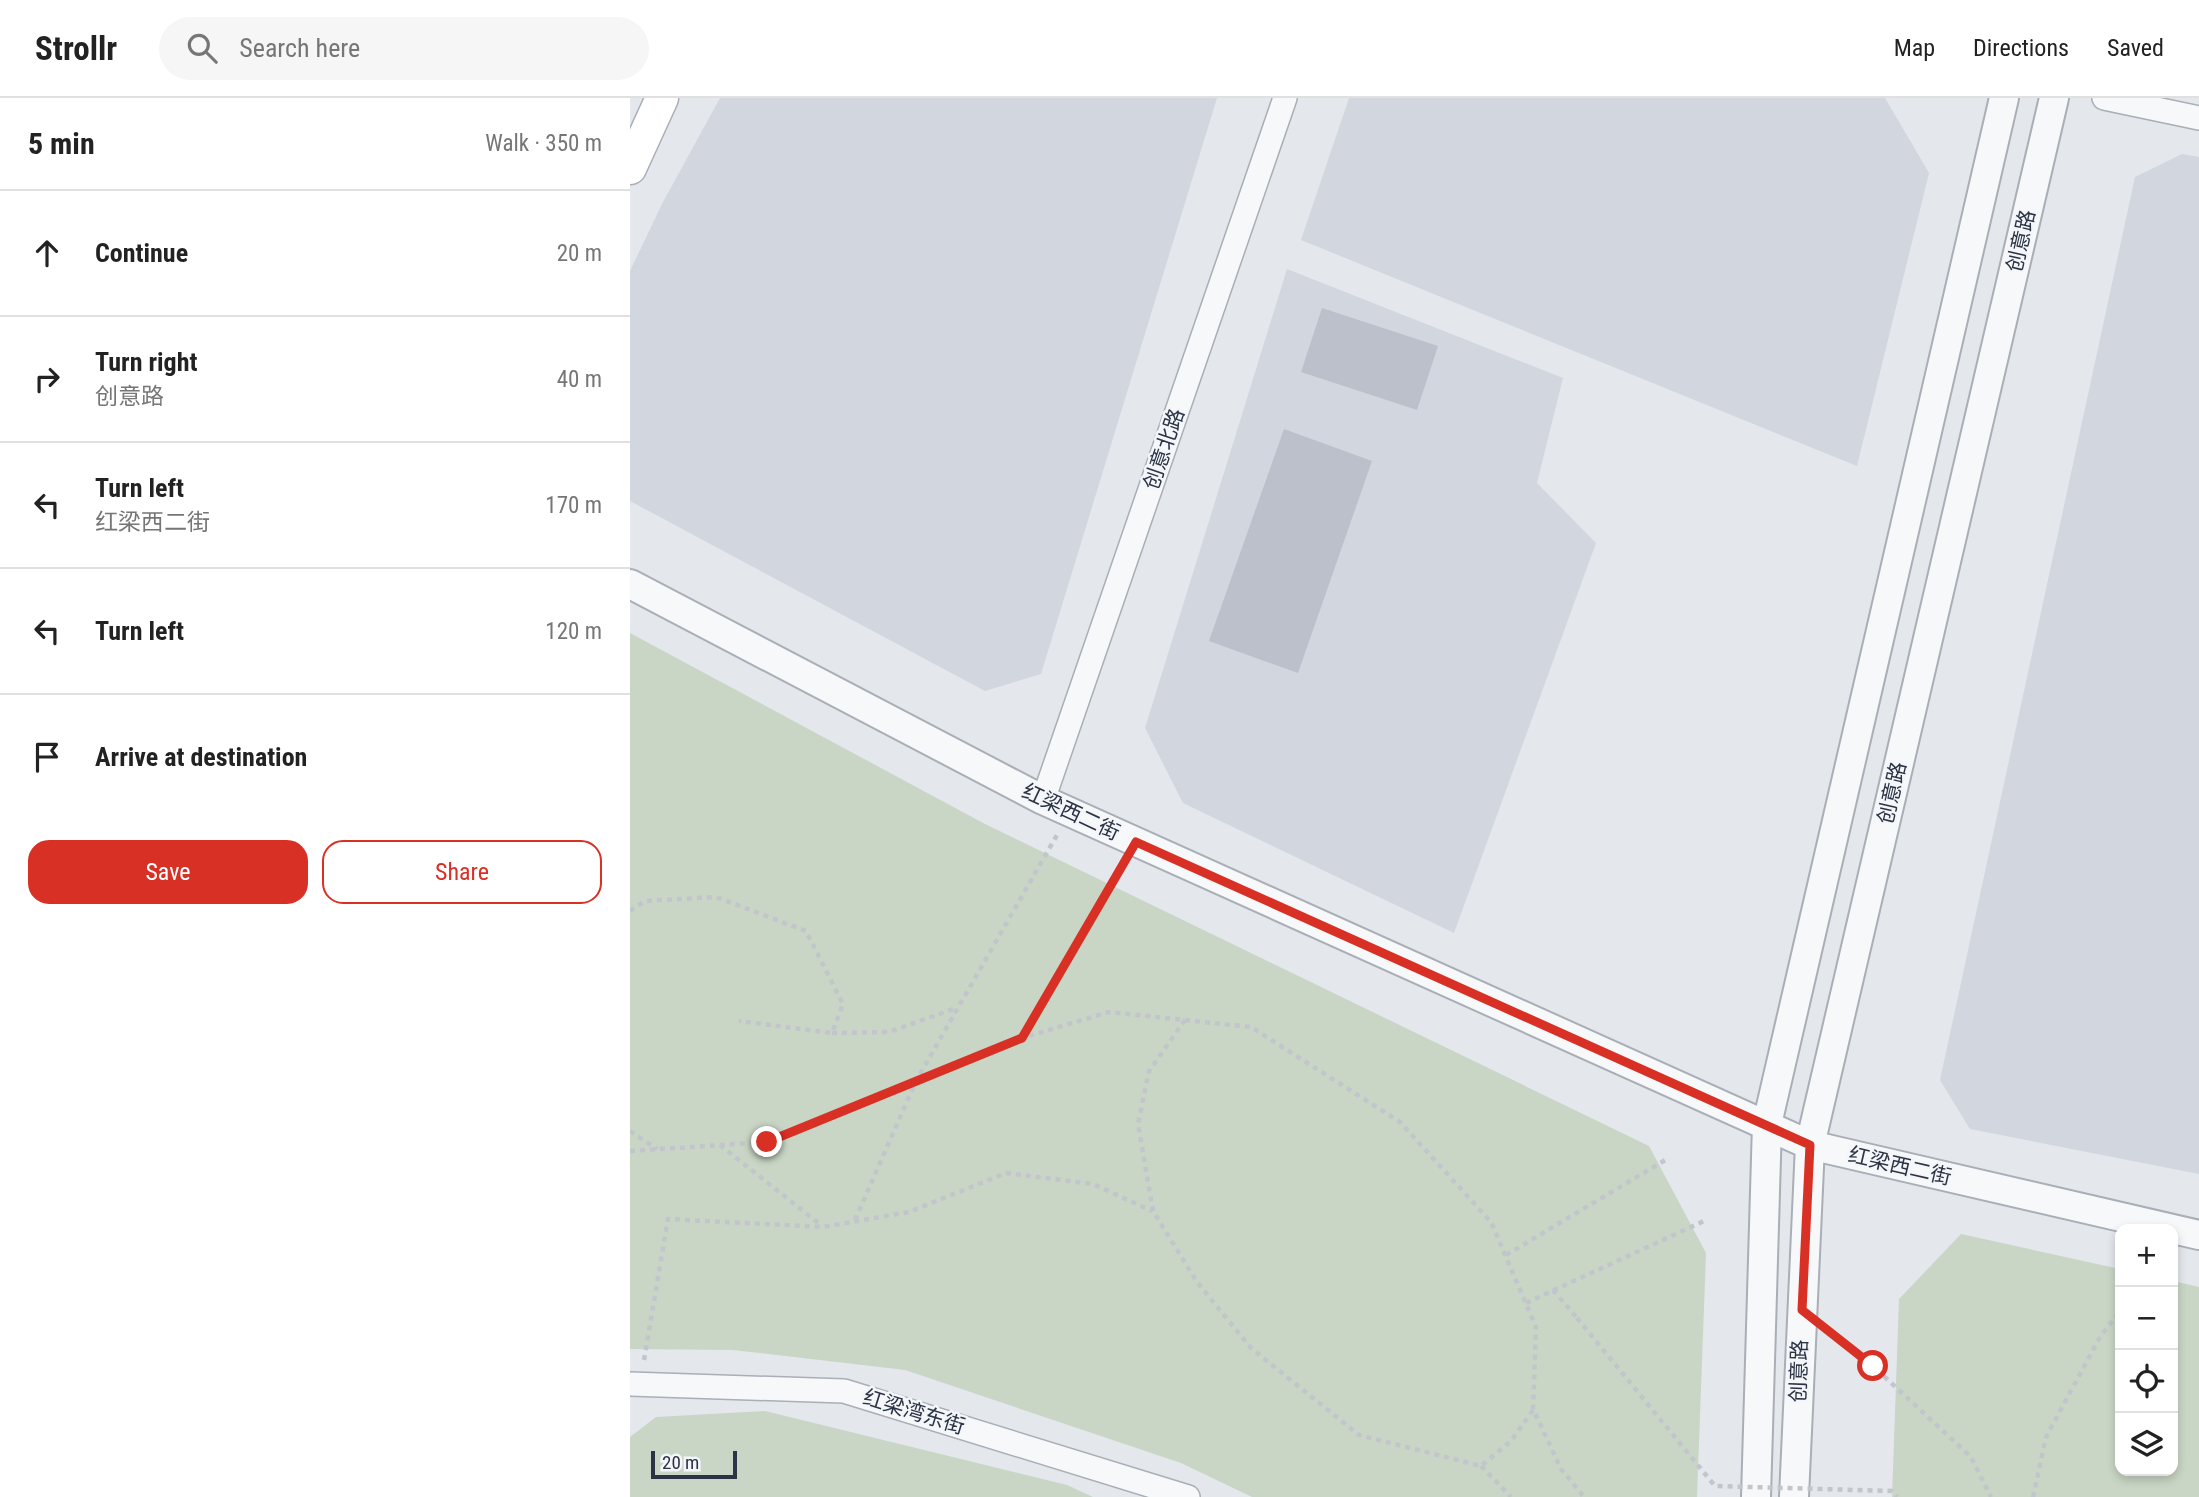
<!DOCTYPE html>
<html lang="en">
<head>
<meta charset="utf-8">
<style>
	:root { --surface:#fff; --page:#f6f6f6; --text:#222; --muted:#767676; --line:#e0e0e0; --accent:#d93025 }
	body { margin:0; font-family:"Roboto Condensed","Noto Sans SC",sans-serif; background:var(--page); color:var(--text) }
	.controls { position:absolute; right:21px; bottom:21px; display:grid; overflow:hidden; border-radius:14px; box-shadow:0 4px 10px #0003 }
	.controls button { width:63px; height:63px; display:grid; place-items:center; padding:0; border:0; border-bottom:2px solid var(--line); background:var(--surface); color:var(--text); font:35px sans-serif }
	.scale { position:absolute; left:21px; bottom:18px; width:86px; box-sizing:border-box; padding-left:7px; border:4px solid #2b3445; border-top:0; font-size:19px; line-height:24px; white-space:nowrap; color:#2b3445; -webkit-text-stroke:5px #f4f6f9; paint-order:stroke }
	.stop { position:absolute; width:21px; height:21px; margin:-16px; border:5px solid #d93025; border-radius:50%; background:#fff }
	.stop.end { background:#d93025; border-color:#fff; box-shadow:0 2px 7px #0008 }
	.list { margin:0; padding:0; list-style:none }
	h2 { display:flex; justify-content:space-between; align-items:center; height:91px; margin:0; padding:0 28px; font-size:30px }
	h2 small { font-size:23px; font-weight:400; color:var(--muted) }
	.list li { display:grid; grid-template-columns:46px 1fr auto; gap:21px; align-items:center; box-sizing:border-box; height:126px; padding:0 28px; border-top:2px solid var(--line) }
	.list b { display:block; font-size:26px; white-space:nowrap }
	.list p { margin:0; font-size:23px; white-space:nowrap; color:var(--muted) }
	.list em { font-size:23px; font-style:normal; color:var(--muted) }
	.actions { display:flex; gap:14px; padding:21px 28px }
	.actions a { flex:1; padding:16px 0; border:2px solid var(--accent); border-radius:21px; text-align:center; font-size:24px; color:var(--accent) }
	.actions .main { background:var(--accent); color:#fff }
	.icon { flex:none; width:38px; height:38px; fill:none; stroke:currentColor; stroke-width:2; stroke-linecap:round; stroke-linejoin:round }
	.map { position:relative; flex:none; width:1569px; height:1399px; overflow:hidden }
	header { display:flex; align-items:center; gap:42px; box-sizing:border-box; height:98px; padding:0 35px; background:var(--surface); border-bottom:2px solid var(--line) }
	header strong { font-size:33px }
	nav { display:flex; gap:38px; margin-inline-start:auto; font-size:24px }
	.search { width:490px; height:63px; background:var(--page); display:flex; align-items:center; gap:18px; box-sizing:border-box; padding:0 24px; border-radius:38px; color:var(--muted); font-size:26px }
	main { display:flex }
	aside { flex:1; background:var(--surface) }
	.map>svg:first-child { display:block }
	.built { fill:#d2d6de }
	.green { fill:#c9d6c5 }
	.building { fill:#bbc0ca }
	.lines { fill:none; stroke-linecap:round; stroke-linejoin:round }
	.minor-casing { stroke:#a9aeb7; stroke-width:26 }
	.tertiary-casing { stroke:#a9aeb7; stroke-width:32 }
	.secondary-casing { stroke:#a9aeb7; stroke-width:35 }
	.path { stroke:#c2c5cb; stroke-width:4.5; stroke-dasharray:5 5; stroke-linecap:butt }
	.minor { stroke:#f7f8fa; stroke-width:23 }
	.tertiary { stroke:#f7f8fa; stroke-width:28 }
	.secondary { stroke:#fff; stroke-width:32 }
	.path-bridge { stroke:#c2c5cb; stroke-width:4.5; stroke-dasharray:5 5; stroke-linecap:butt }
	.route { stroke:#d93025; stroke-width:9 }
	.labels { text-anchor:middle; stroke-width:5; stroke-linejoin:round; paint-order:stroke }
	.street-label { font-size:21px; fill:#2b3445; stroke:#f4f6f9 }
</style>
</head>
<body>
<header>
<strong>Strollr</strong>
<div class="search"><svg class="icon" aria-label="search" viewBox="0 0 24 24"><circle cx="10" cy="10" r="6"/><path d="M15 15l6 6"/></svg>Search here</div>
<nav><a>Map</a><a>Directions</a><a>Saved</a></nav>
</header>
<main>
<aside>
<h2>5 min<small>Walk · 350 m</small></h2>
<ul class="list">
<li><svg class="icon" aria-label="ahead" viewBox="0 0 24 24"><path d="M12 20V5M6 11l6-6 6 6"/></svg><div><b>Continue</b></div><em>20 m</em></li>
<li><svg class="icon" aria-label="right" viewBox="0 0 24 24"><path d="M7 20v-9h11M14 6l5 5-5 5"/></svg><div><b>Turn right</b><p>创意路</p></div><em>40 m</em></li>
<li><svg class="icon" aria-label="left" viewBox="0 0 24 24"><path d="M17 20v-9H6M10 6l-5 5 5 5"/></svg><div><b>Turn left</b><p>红梁西二街</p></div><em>170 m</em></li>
<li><svg class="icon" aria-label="left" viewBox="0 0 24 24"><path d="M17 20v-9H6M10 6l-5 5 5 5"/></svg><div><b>Turn left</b></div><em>120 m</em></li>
<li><svg class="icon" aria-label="arrive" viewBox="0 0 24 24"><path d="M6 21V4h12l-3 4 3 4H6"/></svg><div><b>Arrive at destination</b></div></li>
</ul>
<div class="actions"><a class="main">Save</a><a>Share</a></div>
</aside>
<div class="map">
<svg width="1569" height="1399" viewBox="0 0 1569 1399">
	<rect width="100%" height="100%" fill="#e4e7ec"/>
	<g class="built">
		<polygon points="90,0 587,0 411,576 355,593 0,403 0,173 33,104"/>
		<polygon points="719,0 1255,0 1299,75 1227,368 671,142"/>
		<polygon points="1552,56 1569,59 1569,1076 1340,1031 1310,982 1505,79"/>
		<polygon points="657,171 933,280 907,385 966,445 824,835 553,705 515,630"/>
	</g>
	<g class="green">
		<polygon points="0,535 355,726 1019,1048 1076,1155 1067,1399 622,1399 551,1365 275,1272 103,1252 0,1251"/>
		<polygon points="1331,1136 1490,1171 1490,1373 1543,1373 1543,1183 1569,1189 1569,1399 1262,1399 1269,1201"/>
		<polygon points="135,1313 437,1387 463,1399 0,1399 0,1339 26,1319"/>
	</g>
	<g class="building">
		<polygon points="692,210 808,248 787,312 671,274"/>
		<polygon points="654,331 742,363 668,575 579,543"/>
	</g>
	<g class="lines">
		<defs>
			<g id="minor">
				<polyline points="1474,0 1569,20"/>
				<polyline points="413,702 655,0"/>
				<polyline points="0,1286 214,1293 558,1399"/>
			</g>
			<g id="tertiary">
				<polyline points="0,486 413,702 1180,1047 1569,1137"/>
				<polyline points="1126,1399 1137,1026 1374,0"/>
				<polyline points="1164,1399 1180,1047 1424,0"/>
			</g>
			<polyline id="secondary" points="0,70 32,0"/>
		</defs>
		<use href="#minor" class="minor-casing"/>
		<use href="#tertiary" class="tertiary-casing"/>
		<use href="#secondary" class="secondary-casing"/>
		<g class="path">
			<polyline points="0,813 15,803 86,799 176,833 213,906 202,935 109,923"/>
			<polyline points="555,922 519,973 508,1026 523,1113 567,1184 621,1250 729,1337 851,1368 881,1343 903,1312"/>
			<polyline points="202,935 259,934 326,910"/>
			<polyline points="392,939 492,768"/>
			<polyline points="0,1033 27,1051"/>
			<polyline points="90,1047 192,1128"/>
			<polyline points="0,1053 137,1044 392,940 479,914 621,929 770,1024 861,1124 906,1229 903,1311 931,1371 954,1399"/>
			<polyline points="225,1122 286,983 427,737"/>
			<polyline points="876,1157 1037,1061"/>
			<polyline points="923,1192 947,1220"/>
			<polyline points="896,1205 1074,1123"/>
			<polyline points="1200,1234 1243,1268 1341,1359 1361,1399"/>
			<polyline points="14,1262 38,1121 193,1129 279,1114 376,1075 463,1086 522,1113"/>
			<polyline points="851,1368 881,1399"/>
			<polyline points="1403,1399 1416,1339 1470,1239 1490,1213"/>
		</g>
		<use href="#minor" class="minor"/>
		<use href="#tertiary" class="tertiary"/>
		<use href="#secondary" class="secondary"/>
		<polyline class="path-bridge" points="947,1220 1085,1388 1262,1393 1267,1399"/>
	</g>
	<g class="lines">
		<polyline class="route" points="137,1044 392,940 506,744 1180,1047 1172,1212 1243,1268"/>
	</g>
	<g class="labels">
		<g class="street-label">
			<text transform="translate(1391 143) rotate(-77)" y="7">创意路</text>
			<text transform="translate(534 351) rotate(-71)" y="7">创意北路</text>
			<text transform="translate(1262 695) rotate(-77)" y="7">创意路</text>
			<text transform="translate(441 714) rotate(25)" y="7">红梁西二街</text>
			<text transform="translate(1270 1068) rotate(13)" y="7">红梁西二街</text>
			<text transform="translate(1169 1273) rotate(-88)" y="7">创意路</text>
			<text transform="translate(284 1314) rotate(17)" y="7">红梁湾东街</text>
		</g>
	</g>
</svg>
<div class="controls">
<button>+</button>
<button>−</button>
<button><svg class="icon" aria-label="locate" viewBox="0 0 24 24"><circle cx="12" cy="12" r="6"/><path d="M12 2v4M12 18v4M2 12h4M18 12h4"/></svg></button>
<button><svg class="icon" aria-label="layers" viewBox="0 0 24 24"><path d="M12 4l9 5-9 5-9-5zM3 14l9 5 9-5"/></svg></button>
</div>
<div class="scale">20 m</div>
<div class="stop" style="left:1243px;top:1268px"></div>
<div class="stop end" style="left:137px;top:1044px"></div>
</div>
</main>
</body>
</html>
